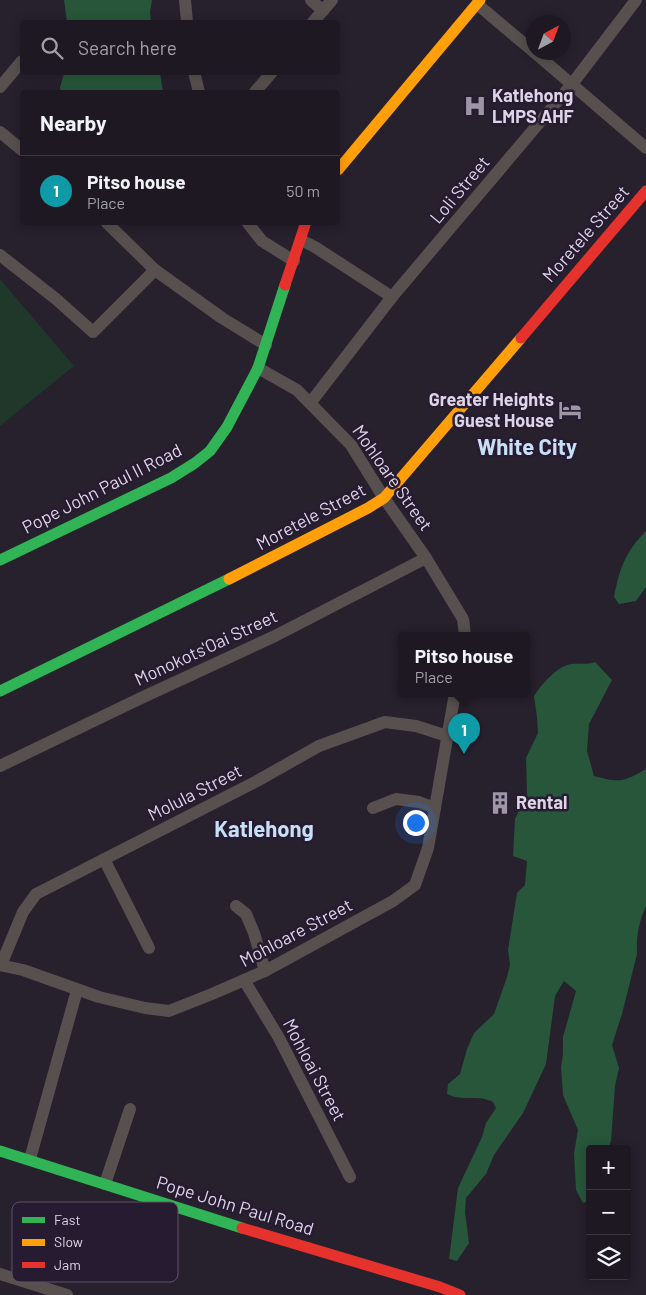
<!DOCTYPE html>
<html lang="en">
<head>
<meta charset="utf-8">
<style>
	:root { --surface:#1d1822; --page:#25212a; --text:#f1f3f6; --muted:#a0a0a5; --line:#3b3740; --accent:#b45309 }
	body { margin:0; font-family:Barlow,sans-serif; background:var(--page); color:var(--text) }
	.controls { position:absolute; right:15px; bottom:15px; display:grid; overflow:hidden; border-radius:5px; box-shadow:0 2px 12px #0003 }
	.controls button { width:45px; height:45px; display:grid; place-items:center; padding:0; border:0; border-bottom:1px solid var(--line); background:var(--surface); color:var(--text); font:25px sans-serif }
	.compass { position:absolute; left:526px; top:15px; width:45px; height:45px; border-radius:50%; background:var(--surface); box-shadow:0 2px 12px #0003; rotate:41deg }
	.you { position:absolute; left:415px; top:822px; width:18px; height:18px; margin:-12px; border:4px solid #fff; border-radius:50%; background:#1a73e8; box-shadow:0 0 0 8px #1a73e833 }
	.badge { display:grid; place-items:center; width:32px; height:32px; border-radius:50%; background:var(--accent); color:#fff; font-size:16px; font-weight:700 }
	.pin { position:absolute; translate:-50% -41px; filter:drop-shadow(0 1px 2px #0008) }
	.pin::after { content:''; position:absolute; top:26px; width:18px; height:15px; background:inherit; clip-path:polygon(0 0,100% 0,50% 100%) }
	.popup { position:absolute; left:398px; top:632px; width:132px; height:65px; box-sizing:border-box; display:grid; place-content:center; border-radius:5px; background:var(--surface); filter:drop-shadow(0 1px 4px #0005); font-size:16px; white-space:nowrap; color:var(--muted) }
	.popup b { font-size:19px; color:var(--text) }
	.popup::after { content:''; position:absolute; left:50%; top:100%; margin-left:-10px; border:10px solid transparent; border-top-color:var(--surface) }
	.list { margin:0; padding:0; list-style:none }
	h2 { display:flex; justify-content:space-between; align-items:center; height:65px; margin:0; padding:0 20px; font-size:21px }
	h2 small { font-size:16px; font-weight:400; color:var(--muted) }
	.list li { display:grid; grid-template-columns:32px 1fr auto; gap:15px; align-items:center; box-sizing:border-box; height:70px; padding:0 20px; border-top:1px solid var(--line) }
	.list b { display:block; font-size:19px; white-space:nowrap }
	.list p { margin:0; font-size:16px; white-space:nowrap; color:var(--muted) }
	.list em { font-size:16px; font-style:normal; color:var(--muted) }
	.icon { flex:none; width:28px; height:28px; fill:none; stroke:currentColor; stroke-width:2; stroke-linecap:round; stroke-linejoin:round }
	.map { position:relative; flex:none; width:646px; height:1295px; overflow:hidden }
	.search { position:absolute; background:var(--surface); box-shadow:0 2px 12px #0003; left:20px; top:20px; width:320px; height:55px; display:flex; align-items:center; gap:12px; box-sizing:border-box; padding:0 18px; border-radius:5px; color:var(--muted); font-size:19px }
	.panel { position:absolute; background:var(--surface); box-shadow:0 2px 12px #0003; left:20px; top:90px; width:320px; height:135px; border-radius:5px }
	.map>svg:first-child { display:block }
	.green { fill:#1f3829 }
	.forest { fill:#27563a }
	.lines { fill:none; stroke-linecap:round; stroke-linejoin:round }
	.street { stroke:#57504e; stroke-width:12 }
	.fast { stroke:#30b455; stroke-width:11 }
	.slow { stroke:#ff9f0a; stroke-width:11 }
	.jam { stroke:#e5322d; stroke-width:11 }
	.labels { text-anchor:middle; stroke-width:5; stroke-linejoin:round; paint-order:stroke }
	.poi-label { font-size:18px; font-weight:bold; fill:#ddd5e5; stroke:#271b32; text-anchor:start }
	.street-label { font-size:18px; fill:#ddd5e5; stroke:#271b32 }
	.district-label { font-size:22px; font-weight:bold; fill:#c7e0f6; stroke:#271b32 }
	.key { fill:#271b32; stroke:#5e5368; stroke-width:1 }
	.key-label { font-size:14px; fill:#ddd5e5 }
</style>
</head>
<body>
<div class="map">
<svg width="646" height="1295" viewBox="0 0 646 1295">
	<rect width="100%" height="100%" fill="#27202d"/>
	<polygon class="green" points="0,279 74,366 0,426"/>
	<g class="forest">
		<polygon points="64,0 152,0 150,12 151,22 67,22"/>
		<polygon points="160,73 163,92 61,92 60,88 64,73"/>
		<path d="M 646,531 L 646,587 L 636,601 L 619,604 L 614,597 C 619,569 626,551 646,531 Z"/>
		<path d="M 595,662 L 612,680 L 589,724 L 587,751 L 594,776 C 619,783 624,782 646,769 L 646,906 C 639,921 636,938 637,954 L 622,1014 L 612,1045 L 619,1068 L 615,1086 L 611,1141 L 608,1149 L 590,1149 L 590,1201 L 583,1203 L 576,1190 L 574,1153 L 578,1130 L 563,1095 L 561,1067 L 563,1054 L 563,1037 L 576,991 L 564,981 L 555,996 L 546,1064 L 523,1113 L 494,1155 L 486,1174 L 466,1198 L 465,1212 L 469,1243 L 457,1261 L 449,1259 L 458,1188 L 482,1137 L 486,1123 L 496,1108 L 493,1102 C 478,1094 462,1102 447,1094 L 448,1084 L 460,1074 L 467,1049 L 474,1033 L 494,1014 L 507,977 L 510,965 L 508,950 L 517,893 L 525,885 L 527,861 L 513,856 L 515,819 L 527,794 L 526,758 L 538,733 L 537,717 L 534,696 C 542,684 556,667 571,664 C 579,663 587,665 595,662 Z"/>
	</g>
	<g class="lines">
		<g class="street">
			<polyline points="185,0 187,22"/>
			<polyline points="311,0 323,11"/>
			<polyline points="477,4 534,52"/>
			<polyline points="313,22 332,0"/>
			<polyline points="534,52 646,148"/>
			<polyline points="194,72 199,92"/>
			<polyline points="0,87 22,61"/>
			<polyline points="255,92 272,72"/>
			<polyline points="0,132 22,150"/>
			<polyline points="106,222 155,270 222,318 266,345"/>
			<polyline points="247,222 262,241 294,261"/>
			<polyline points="301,240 315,247 392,297"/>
			<polyline points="0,255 56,299 93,332 155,270"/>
			<polyline points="258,368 297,390 351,445 384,498 426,558 463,619 465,635"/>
			<polyline points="311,402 392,297 572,84 636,0"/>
			<polyline points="0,766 139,699 275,636 426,558"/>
			<polyline points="373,808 396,799 419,802 435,808"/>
			<polyline points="104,859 149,948"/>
			<polyline points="236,906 246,914 254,933 265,971"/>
			<polyline points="0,965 23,970 99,997 145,1008 169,1011 212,994 265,971 393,901 415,885 428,848 455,693"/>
			<polyline points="1,965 23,912 36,894 257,781 319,746 385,722 416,726 447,736"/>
			<polyline points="244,980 279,1038 350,1177"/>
			<polyline points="30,1159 77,990"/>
			<polyline points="105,1184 130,1109"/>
			<polyline points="0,1274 67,1295"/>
		</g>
		<g class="fast">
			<polyline points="0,560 171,478 195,463 210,451 227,427 258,368 285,285"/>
			<polyline points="0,691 229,579"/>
			<polyline points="0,1151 242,1228"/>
		</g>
		<g class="slow">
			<polyline points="338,170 480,0"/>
			<polyline points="229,579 368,508 384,498 521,338"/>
		</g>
		<g class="jam">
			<polyline points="285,285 306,222"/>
			<polyline points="521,338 646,191"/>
			<polyline points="242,1228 440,1287 460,1295"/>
		</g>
	</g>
	<defs>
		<symbol id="hospital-bare" viewBox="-9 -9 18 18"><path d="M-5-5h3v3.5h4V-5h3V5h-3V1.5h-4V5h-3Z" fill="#9d96a5" stroke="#271b32" stroke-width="2.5" paint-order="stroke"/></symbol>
		<symbol id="hotel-bare" viewBox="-9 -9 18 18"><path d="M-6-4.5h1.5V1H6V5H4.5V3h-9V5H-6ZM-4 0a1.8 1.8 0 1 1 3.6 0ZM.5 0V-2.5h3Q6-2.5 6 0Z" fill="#9d96a5" stroke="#271b32" stroke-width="2.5" paint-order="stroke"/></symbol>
		<symbol id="building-bare" viewBox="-9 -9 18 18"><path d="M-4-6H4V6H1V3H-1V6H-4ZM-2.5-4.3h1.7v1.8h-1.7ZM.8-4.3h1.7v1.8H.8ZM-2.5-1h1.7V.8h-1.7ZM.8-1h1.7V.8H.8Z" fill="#9d96a5" stroke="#271b32" stroke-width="2.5" paint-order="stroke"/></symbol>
	</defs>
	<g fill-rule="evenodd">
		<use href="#hospital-bare" x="459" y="90" width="32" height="32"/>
		<use href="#hotel-bare" x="554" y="394" width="32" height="32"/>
		<use href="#building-bare" x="484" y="787" width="32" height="32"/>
	</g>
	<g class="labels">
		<g class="poi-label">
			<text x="492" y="102">Katlehong<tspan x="492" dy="21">LMPS AHF</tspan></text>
			<text x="554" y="406" text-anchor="end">Greater Heights<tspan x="554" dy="21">Guest House</tspan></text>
			<text x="516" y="809">Rental</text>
		</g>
		<g class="street-label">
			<text transform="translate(460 190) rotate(-50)" y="6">Loli Street</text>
			<text transform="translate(586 234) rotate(-49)" y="6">Moretele Street</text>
			<text transform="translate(392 478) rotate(55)" y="6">Mohloare Street</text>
			<text transform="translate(102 489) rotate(-27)" y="6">Pope John Paul II Road</text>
			<text transform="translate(311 517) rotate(-28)" y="6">Moretele Street</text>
			<text transform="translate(206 648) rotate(-25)" y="6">Monokots'Oai Street</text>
			<text transform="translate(195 793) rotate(-27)" y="6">Molula Street</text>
			<text transform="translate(296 933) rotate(-28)" y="6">Mohloare Street</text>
			<text transform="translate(314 1070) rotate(62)" y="6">Mohloai Street</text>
			<text transform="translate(235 1206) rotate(17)" y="6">Pope John Paul Road</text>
		</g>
		<g class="district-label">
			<text x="527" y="455">White City</text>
			<text x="264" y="837">Katlehong</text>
		</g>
	</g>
	<rect x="12" y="1202" width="166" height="80" rx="8" class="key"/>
	<rect x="22" y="1217" width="23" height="6" fill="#30b455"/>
	<rect x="22" y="1239" width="23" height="7" fill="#ff9f0a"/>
	<rect x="22" y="1262" width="23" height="6" fill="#e5322d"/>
	<g class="key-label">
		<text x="54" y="1225">Fast</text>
		<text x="54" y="1247">Slow</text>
		<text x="54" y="1270">Jam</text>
	</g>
</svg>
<div class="controls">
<button>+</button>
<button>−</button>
<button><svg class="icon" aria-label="layers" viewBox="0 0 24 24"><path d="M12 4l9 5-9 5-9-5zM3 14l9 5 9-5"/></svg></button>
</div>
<svg class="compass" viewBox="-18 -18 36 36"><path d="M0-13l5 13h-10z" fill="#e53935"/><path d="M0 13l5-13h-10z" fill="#a0a0a5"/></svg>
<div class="you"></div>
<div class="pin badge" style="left:464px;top:754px;background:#0f9aa8">1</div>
<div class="popup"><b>Pitso house</b>Place</div>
<div class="search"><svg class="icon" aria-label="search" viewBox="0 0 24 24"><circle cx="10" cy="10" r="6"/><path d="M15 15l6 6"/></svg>Search here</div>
<section class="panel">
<h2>Nearby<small></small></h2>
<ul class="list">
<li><span class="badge" style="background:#0f9aa8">1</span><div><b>Pitso house</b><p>Place</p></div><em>50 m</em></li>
</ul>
</section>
</div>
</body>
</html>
